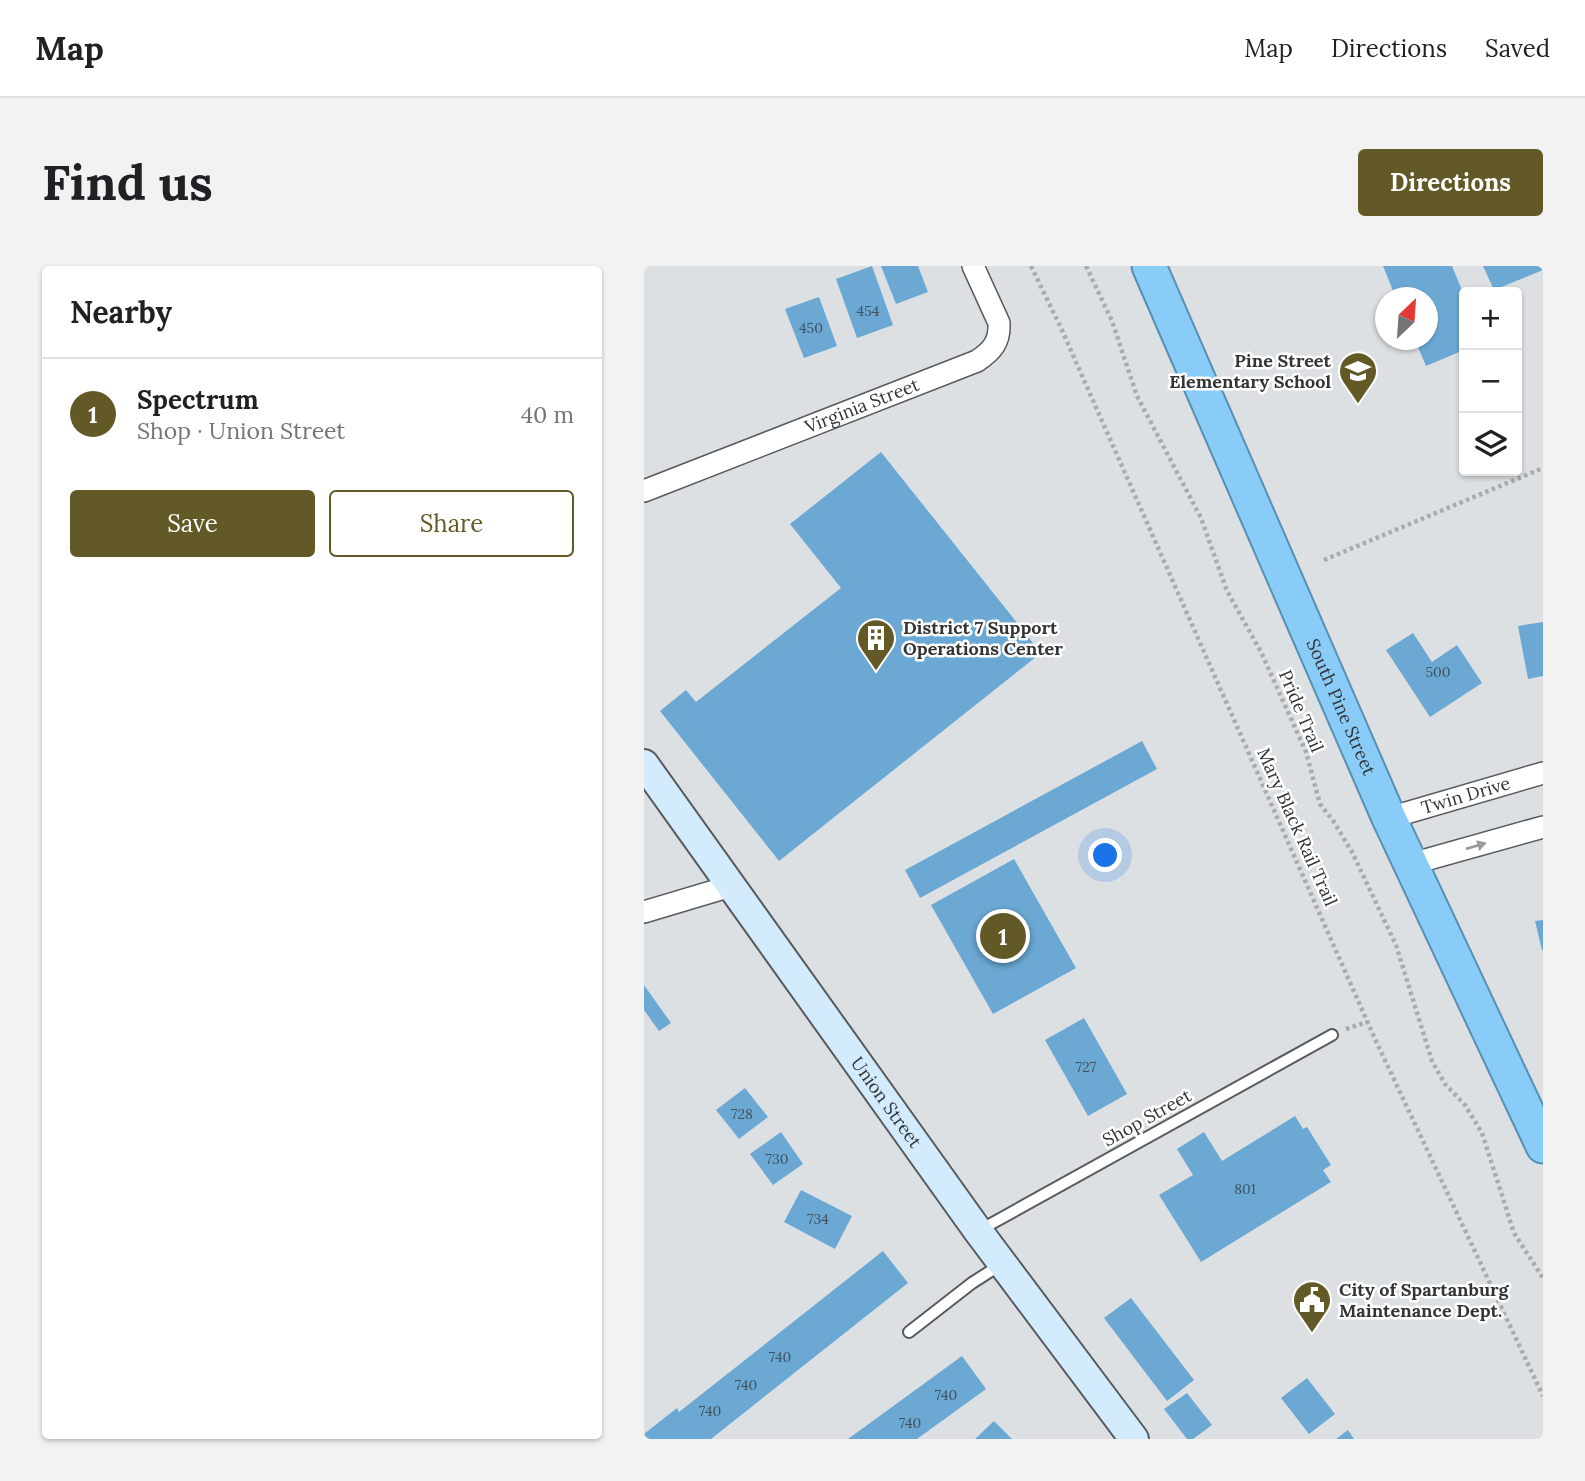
<!DOCTYPE html>
<html lang="en">
<head>
<meta charset="utf-8">
<style>
	:root { --surface:#fff; --page:#f2f2f2; --text:#202124; --muted:#757577; --line:#e0e0e0; --accent:#625926 }
	body { margin:0; font-family:Lora,serif; background:var(--page); color:var(--text) }
	.controls { position:absolute; right:21px; top:21px; display:grid; overflow:hidden; border-radius:7px; box-shadow:0 2px 5px #0004 }
	.controls button { width:63px; height:63px; display:grid; place-items:center; padding:0; border:0; border-bottom:2px solid var(--line); background:var(--surface); color:var(--text); font:35px sans-serif }
	.compass { position:absolute; left:731px; top:21px; width:63px; height:63px; border-radius:50%; background:var(--surface); box-shadow:0 2px 5px #0004; rotate:25deg }
	.you { position:absolute; left:462px; top:590px; width:24px; height:24px; margin:-18px; border:5px solid #fff; border-radius:50%; background:#1a73e8; box-shadow:0 0 0 10px #1a73e833 }
	.badge { display:grid; place-items:center; width:46px; height:46px; border-radius:50%; background:var(--accent); color:#fff; font-size:23px; font-weight:700 }
	.pin { position:absolute; translate:-50% -50%; border:4px solid #fff; box-shadow:0 2px 7px #0006 }
	.list { margin:0; padding:0; list-style:none }
	h2 { display:flex; justify-content:space-between; align-items:center; height:91px; margin:0; padding:0 28px; font-size:30px }
	h2 small { font-size:23px; font-weight:400; color:var(--muted) }
	.list li { display:grid; grid-template-columns:46px 1fr auto; gap:21px; align-items:center; box-sizing:border-box; height:112px; padding:0 28px; border-top:2px solid var(--line) }
	.list b { display:block; font-size:26px; white-space:nowrap }
	.list p { margin:0; font-size:23px; white-space:nowrap; color:var(--muted) }
	.list em { font-size:23px; font-style:normal; color:var(--muted) }
	.actions { display:flex; gap:14px; padding:21px 28px }
	.actions a { flex:1; padding:16px 0; border:2px solid var(--accent); border-radius:7px; text-align:center; font-size:24px; color:var(--accent) }
	.actions .main { background:var(--accent); color:#fff }
	.icon { flex:none; width:38px; height:38px; fill:none; stroke:currentColor; stroke-width:2; stroke-linecap:round; stroke-linejoin:round }
	.map { position:relative; flex:none; width:899px; height:1173px; overflow:hidden; border-radius:7px }
	header { display:flex; align-items:center; gap:42px; box-sizing:border-box; height:98px; padding:0 35px; background:var(--surface); border-bottom:2px solid var(--line) }
	header strong { font-size:33px }
	nav { display:flex; gap:38px; margin-inline-start:auto; font-size:24px }
	.intro { display:flex; align-items:center; justify-content:space-between; box-sizing:border-box; height:168px; padding:0 42px }
	h1 { margin:0; font-size:49px }
	.button { padding:18px 32px; border-radius:7px; background:var(--accent); color:#fff; font-size:24px; font-weight:700 }
	main { display:flex; gap:42px; padding:0 42px }
	aside { flex:1; background:var(--surface); border-radius:7px; box-shadow:0 2px 5px #0004 }
	.map>svg:first-child { display:block }
	.building { fill:#6ba9d4 }
	.lines { fill:none; stroke-linecap:round; stroke-linejoin:round }
	.service-casing { stroke:#575b5e; stroke-width:14 }
	.minor-casing { stroke:#575b5e; stroke-width:24 }
	.secondary-casing { stroke:#575b5e; stroke-width:32 }
	.trunk-casing { stroke:#588fb3; stroke-width:37 }
	.path { stroke:#a9acaf; stroke-width:4.5; stroke-dasharray:3.5 3.5; stroke-linecap:butt }
	.service { stroke:#fff; stroke-width:10 }
	.minor { stroke:#fff; stroke-width:21 }
	.secondary { stroke:#d3ecfd; stroke-width:28 }
	.trunk { stroke:#8accf8; stroke-width:33 }
	.oneway { fill:#999a9a }
	.labels { text-anchor:middle; stroke-width:5; stroke-linejoin:round; paint-order:stroke }
	.number-label { font-size:14px; fill:#41515e }
	.poi-label { font-size:18px; font-weight:bold; fill:#333436; stroke:#fff; text-anchor:start }
	.street-label { font-size:18px; fill:#333436; stroke:#fff }
</style>
</head>
<body>
<header>
<strong>Map</strong>
<nav><a>Map</a><a>Directions</a><a>Saved</a></nav>
</header>
<div class="intro"><h1>Find us</h1><a class="button">Directions</a></div>
<main>
<aside>
<h2>Nearby<small></small></h2>
<ul class="list">
<li><span class="badge">1</span><div><b>Spectrum</b><p>Shop · Union Street</p></div><em>40 m</em></li>
</ul>
<div class="actions"><a class="main">Save</a><a>Share</a></div>
</aside>
<div class="map">
<svg width="899" height="1173" viewBox="0 0 899 1173">
	<rect width="100%" height="100%" fill="#dce0e3"/>
	<g class="building">
		<polygon points="228,0 249,59 213,72 192,13"/>
		<polygon points="237,0 274,0 284,26 252,38"/>
		<polygon points="739,0 808,0 820,29 820,84 782,100 771,74 783,74 783,32 752,32"/>
		<polygon points="839,0 899,0 899,4 850,24"/>
		<polygon points="175,31 193,80 160,92 141,43"/>
		<polygon points="237,186 397,387 135,595 16,445 42,424 52,436 197,322 146,258"/>
		<polygon points="899,356 899,410 884,413 874,360"/>
		<polygon points="769,367 788,396 813,379 838,417 786,451 742,384"/>
		<polygon points="498,475 513,503 276,632 261,604"/>
		<polygon points="370,593 432,702 349,748 287,639"/>
		<polygon points="899,654 899,684 898,684 891,655"/>
		<polygon points="0,719 27,757 15,765 0,744"/>
		<polygon points="440,752 483,828 444,850 401,774"/>
		<polygon points="101,822 124,851 95,873 72,844"/>
		<polygon points="651,850 659,863 663,861 687,899 679,904 687,916 557,996 515,929 549,909 533,883 560,866 578,895"/>
		<polygon points="137,866 159,898 129,919 106,888"/>
		<polygon points="157,924 208,950 191,983 140,956"/>
		<polygon points="239,985 264,1017 67,1173 0,1173 0,1168 33,1142 35,1146"/>
		<polygon points="487,1032 550,1114 523,1135 460,1052"/>
		<polygon points="318,1090 342,1123 273,1173 204,1173"/>
		<polygon points="663,1112 691,1148 665,1168 637,1132"/>
		<polygon points="543,1127 568,1159 549,1173 543,1173 520,1143"/>
		<polygon points="350,1155 368,1173 331,1173"/>
		<polygon points="704,1164 710,1173 692,1173"/>
	</g>
	<g class="lines">
		<defs>
			<g id="service">
				<polyline points="336,964 688,769"/>
				<polyline points="265,1066 328,1017 356,999"/>
			</g>
			<g id="minor">
				<path id="s1" d="M 0,225 L 333,95 C 348,85 356,76 355,57 L 329,0"/>
				<path id="s2" d="M 745,552 L 899,507"/>
				<polyline points="767,598 899,561"/>
				<polyline points="0,646 87,620"/>
			</g>
			<g id="secondary">
				<path id="s3" d="M 0,498 L 334,965 L 490,1173"/>
			</g>
			<g id="trunk">
				<path id="s4" d="M 505,0 L 745,552 L 899,880"/>
			</g>
		</defs>
		<use href="#service" class="service-casing"/>
		<use href="#minor" class="minor-casing"/>
		<use href="#secondary" class="secondary-casing"/>
		<use href="#trunk" class="trunk-casing"/>
		<g class="path">
			<polyline points="387,0 417,62 731,773 899,1130"/>
			<polyline points="442,0 468,55 493,130 557,252 583,325 617,386 662,486 676,538 690,556 708,586 752,679 788,795 801,818 821,839 838,867 870,967 899,1012"/>
			<polyline points="680,294 899,202"/>
			<polyline points="702,763 723,756"/>
		</g>
		<use href="#service" class="service"/>
		<use href="#minor" class="minor"/>
		<use href="#secondary" class="secondary"/>
		<use href="#trunk" class="trunk"/>
	</g>
	<defs><path id="oneway-solid" d="M-6-.8H1V-3.2L6.5 0L1 3.2V.8H-6Z" transform="scale(1.75)"/></defs>
	<use class="oneway" href="#oneway-solid" transform="translate(832 580) rotate(-16)"/>
	<defs>
		<symbol id="school-pin" viewBox="-11 -11 22 30"><path d="M0 17L-7.5 6A9.5 9.5 0 1 1 7.5 6Z" fill="#625926" stroke="#fff"/><path d="M0-5L7-2L0 1L-7-2ZM-4 1L0 2.5L4 1V4Q0 6-4 4Z" fill="#fff"/></symbol>
		<symbol id="building-pin" viewBox="-11 -11 22 30"><path d="M0 17L-7.5 6A9.5 9.5 0 1 1 7.5 6Z" fill="#625926" stroke="#fff"/><path d="M-4-6H4V6H1V3H-1V6H-4ZM-2.5-4.3h1.7v1.8h-1.7ZM.8-4.3h1.7v1.8H.8ZM-2.5-1h1.7V.8h-1.7ZM.8-1h1.7V.8H.8Z" fill="#fff"/></symbol>
		<symbol id="civic-pin" viewBox="-11 -11 22 30"><path d="M0 17L-7.5 6A9.5 9.5 0 1 1 7.5 6Z" fill="#625926" stroke="#fff"/><path d="M-.6-6.5H3V-4.5H.6V-3L4-1V1h2V6H-6V1h2V-1L-.6-3ZM-1.2 2.5V6h2.4V2.5Z" fill="#fff"/></symbol>
	</defs>
	<g fill-rule="evenodd">
		<use href="#school-pin" x="692" y="83" width="44" height="60"/>
		<use href="#building-pin" x="210" y="350" width="44" height="60"/>
		<use href="#civic-pin" x="646" y="1012" width="44" height="60"/>
	</g>
	<g class="labels">
		<g class="number-label">
			<text x="224" y="50">454</text>
			<text x="167" y="67">450</text>
			<text x="794" y="411">500</text>
			<text x="442" y="806">727</text>
			<text x="98" y="853">728</text>
			<text x="133" y="898">730</text>
			<text x="601" y="928">801</text>
			<text x="174" y="958">734</text>
			<text x="136" y="1096">740</text>
			<text x="102" y="1124">740</text>
			<text x="302" y="1134">740</text>
			<text x="66" y="1150">740</text>
			<text x="266" y="1162">740</text>
		</g>
		<g class="poi-label">
			<text x="687" y="101" text-anchor="end">Pine Street<tspan x="687" dy="21">Elementary School</tspan></text>
			<text x="259" y="368">District 7 Support<tspan x="259" dy="21">Operations Center</tspan></text>
			<text x="695" y="1030">City of Spartanburg<tspan x="695" dy="21">Maintenance Dept.</tspan></text>
		</g>
		<g class="street-label">
			<text dy="6" stroke="none"><textPath href="#s1" startOffset="234">Virginia Street</textPath></text>
			<text dy="6" stroke="none"><textPath href="#s4" startOffset="481">South Pine Street</textPath></text>
			<text transform="translate(657 445) rotate(67)" y="6">Pride Trail</text>
			<text dy="6" stroke="none"><textPath href="#s2" startOffset="80">Twin Drive</textPath></text>
			<text transform="translate(653 561) rotate(66)" y="6">Mary Black Rail Trail</text>
			<text dy="6" stroke="none"><textPath href="#s3" startOffset="416">Union Street</textPath></text>
			<text transform="translate(503 852) rotate(-29)" y="6">Shop Street</text>
		</g>
	</g>
</svg>
<div class="controls">
<button>+</button>
<button>−</button>
<button><svg class="icon" aria-label="layers" viewBox="0 0 24 24"><path d="M12 4l9 5-9 5-9-5zM3 14l9 5 9-5"/></svg></button>
</div>
<svg class="compass" viewBox="-18 -18 36 36"><path d="M0-13l5 13h-10z" fill="#e53935"/><path d="M0 13l5-13h-10z" fill="#757577"/></svg>
<div class="you"></div>
<div class="pin badge" style="left:359px;top:670px">1</div>
</div>
</main>
</body>
</html>
